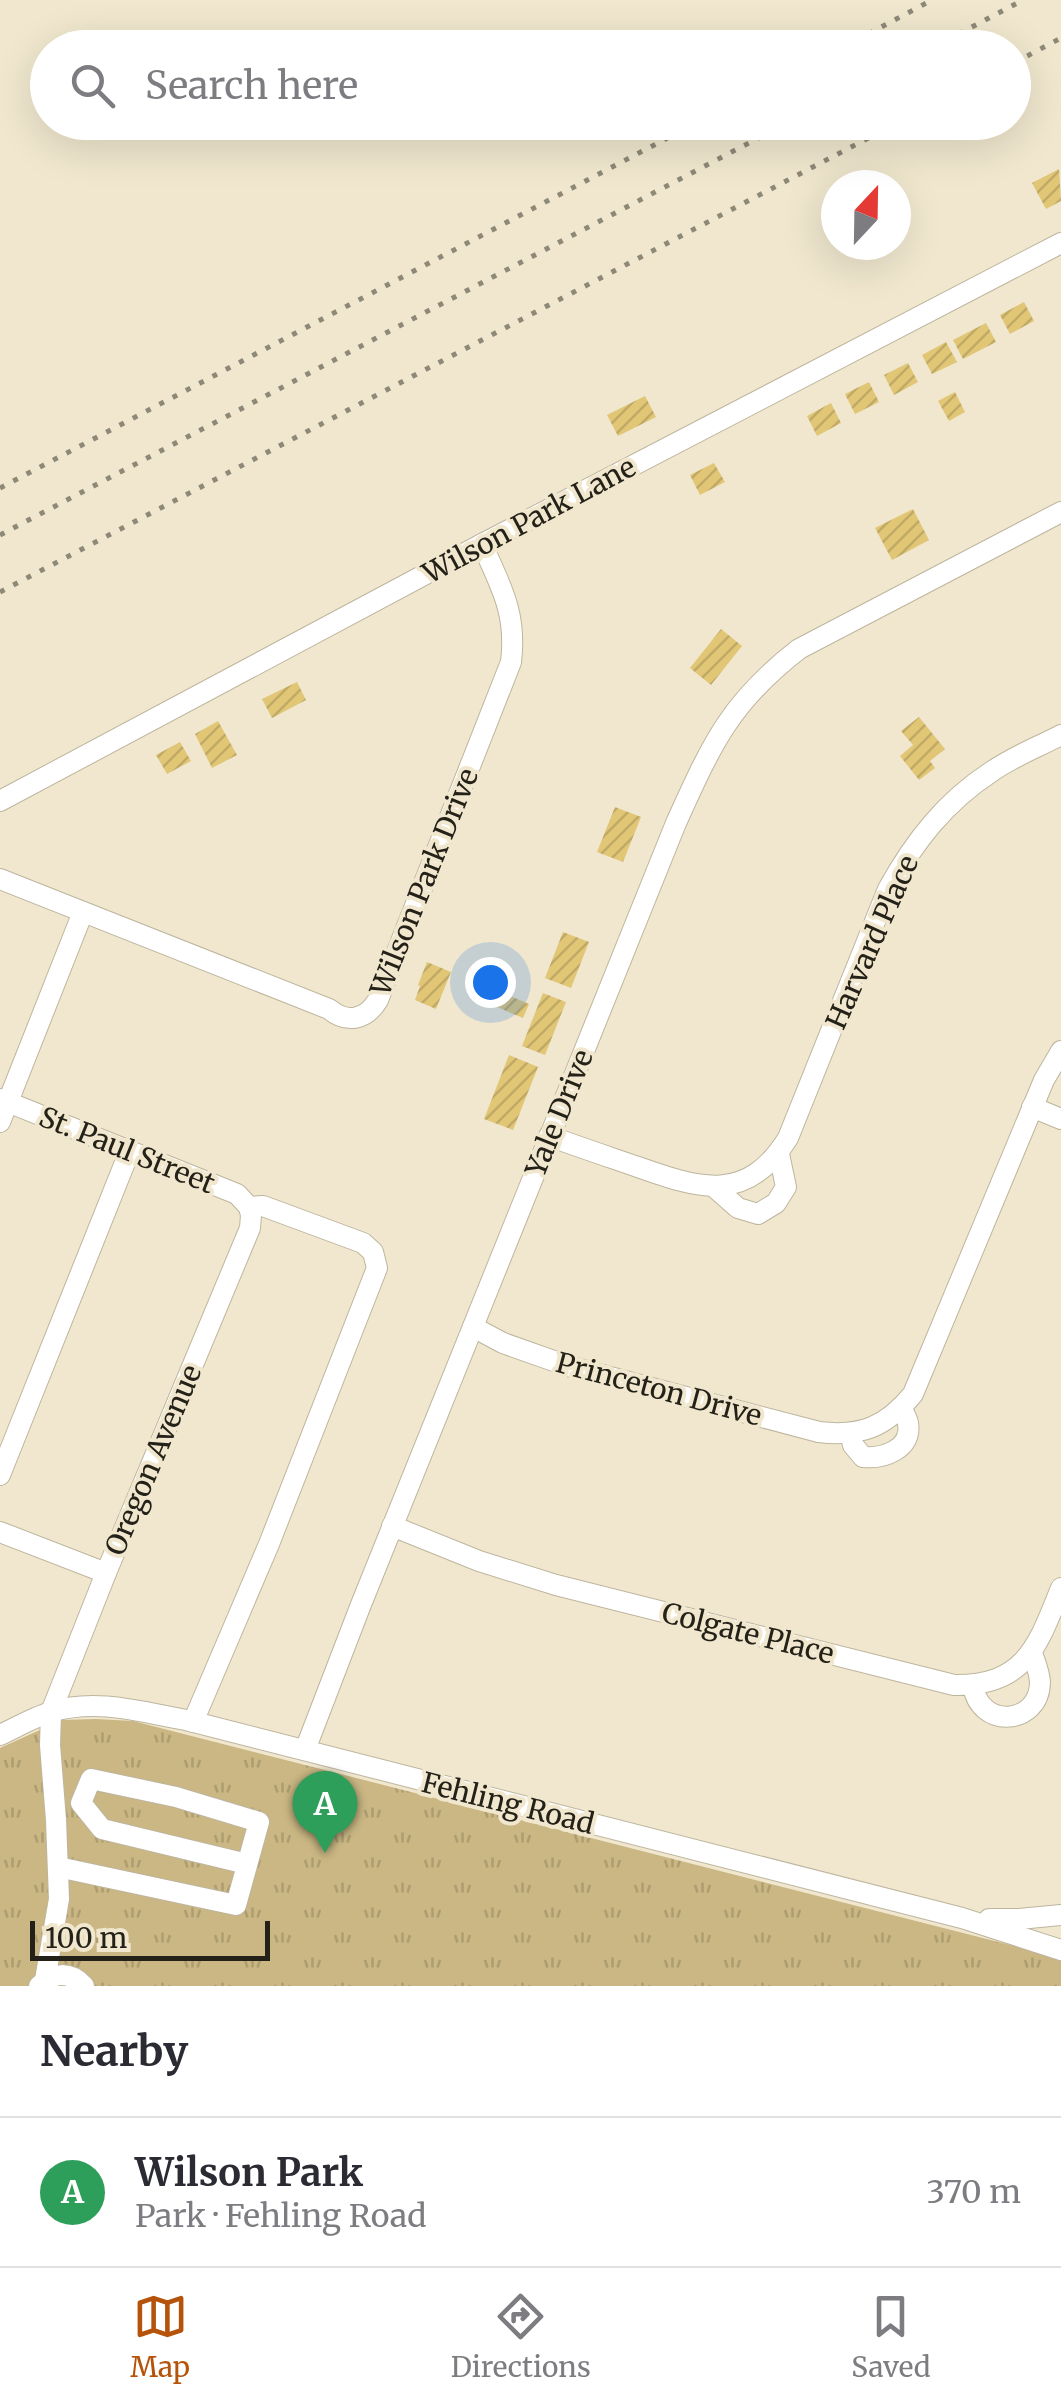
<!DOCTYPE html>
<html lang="en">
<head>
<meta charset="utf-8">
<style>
	:root { --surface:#fff; --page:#f2f2f3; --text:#2b2b33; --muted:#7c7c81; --line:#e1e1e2; --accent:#b45309 }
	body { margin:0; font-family:Merriweather,serif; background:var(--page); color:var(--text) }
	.compass { position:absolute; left:821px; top:170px; width:90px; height:90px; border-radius:50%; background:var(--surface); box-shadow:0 10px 40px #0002; rotate:22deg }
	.scale { position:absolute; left:30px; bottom:25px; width:240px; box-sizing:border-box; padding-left:10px; border:5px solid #242118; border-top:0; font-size:28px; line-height:35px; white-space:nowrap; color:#242118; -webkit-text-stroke:8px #f0e7ce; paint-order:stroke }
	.you { position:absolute; left:490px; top:982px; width:35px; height:35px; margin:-25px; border:8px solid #fff; border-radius:50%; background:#1a73e8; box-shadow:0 0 0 15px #1a73e833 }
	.badge { display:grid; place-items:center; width:65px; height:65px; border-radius:50%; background:var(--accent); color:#fff; font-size:32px; font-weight:700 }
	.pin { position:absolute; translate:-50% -82px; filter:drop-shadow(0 2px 5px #0008) }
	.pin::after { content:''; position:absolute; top:52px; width:35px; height:30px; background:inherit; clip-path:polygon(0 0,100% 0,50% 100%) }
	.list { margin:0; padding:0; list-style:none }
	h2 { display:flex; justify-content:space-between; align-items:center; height:130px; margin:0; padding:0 40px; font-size:42px }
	h2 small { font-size:32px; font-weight:400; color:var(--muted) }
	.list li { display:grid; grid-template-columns:65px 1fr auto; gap:30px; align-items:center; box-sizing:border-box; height:150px; padding:0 40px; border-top:2px solid var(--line) }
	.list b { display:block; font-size:38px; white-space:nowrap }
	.list p { margin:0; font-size:32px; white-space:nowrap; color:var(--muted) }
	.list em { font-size:32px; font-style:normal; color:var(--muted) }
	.icon { flex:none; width:55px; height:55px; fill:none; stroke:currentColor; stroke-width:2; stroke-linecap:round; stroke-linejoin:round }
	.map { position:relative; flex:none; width:1061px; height:1986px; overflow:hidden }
	.search { position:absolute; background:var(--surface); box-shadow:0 10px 40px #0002; left:30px; right:30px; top:30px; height:110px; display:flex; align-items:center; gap:25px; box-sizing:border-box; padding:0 35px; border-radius:55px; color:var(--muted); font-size:38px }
	.sheet { height:280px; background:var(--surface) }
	nav { display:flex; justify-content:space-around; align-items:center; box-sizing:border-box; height:140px; border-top:2px solid var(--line); background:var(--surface); font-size:28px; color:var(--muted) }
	nav a { display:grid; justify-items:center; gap:5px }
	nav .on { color:var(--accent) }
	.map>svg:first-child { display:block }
	.park { fill:url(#park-tufts) }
	.building { fill:url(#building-hatch) }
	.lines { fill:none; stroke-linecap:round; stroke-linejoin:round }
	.minor-casing { stroke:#beb59e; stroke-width:22 }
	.minor { stroke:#fff; stroke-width:20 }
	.rail { stroke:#8e8877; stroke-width:5; stroke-dasharray:5 10; stroke-linecap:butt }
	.labels { text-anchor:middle; stroke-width:8; stroke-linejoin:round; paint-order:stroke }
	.street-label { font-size:28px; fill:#242118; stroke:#f0e7ce }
</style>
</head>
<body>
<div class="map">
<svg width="1061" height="1986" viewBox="0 0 1061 1986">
	<defs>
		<pattern id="park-tufts" width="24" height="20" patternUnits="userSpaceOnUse" patternTransform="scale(2.5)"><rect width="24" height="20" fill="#cab783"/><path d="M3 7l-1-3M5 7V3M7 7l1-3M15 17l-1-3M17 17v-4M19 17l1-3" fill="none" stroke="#ad9d70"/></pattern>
		<pattern id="building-hatch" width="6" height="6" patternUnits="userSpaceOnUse" patternTransform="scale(2.5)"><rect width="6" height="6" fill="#e1c676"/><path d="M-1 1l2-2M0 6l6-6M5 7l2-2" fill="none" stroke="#c1aa65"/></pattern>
	</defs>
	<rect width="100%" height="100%" fill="#f0e7ce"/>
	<polygon class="park" points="96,1719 133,1721 1061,1958 1061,1986 0,1986 0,1748 62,1720"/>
	<g class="building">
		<polygon points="1059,169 1061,201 1046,209 1032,183"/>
		<polygon points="1024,302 1034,321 1010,334 1000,315"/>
		<polygon points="986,323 996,342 963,359 953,340"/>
		<polygon points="946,342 957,362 932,374 922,355"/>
		<polygon points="908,363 918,382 894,395 884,375"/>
		<polygon points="869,382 879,402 855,414 845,394"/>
		<polygon points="955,392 965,412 949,421 938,401"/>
		<polygon points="645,396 656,417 618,436 607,415"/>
		<polygon points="831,403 841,423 817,436 807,416"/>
		<polygon points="714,463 725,482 700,495 690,475"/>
		<polygon points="913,509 929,540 892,560 875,528"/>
		<polygon points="721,629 742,646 711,685 690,668"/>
		<polygon points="297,682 306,700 272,718 262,699"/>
		<polygon points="919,717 945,749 930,761 935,768 919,780 900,756 913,745 901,731"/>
		<polygon points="218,721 237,755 212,768 195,734"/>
		<polygon points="180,742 191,761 167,774 156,755"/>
		<polygon points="615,807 641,817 623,862 597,852"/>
		<polygon points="563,932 589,942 571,988 545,978"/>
		<polygon points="427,962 451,972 436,1009 415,1000 420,986 418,985"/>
		<polygon points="503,993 529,1004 523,1018 497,1007"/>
		<polygon points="543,993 566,1002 545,1055 522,1046"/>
		<polygon points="509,1055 538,1067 513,1130 484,1119"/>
	</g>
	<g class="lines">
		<defs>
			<g id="minor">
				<polyline points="0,801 482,544 1061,243"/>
				<path d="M 0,879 L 329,1009 C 347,1024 366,1020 378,1000 L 511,662 C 517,613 501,587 482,544"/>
				<polyline points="0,1099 237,1194 249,1207"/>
				<polyline points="1032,1107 1061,1119"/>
				<polyline points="0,1122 83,912"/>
				<path d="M 549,1136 C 579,1147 609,1157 638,1167 C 700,1189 747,1204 788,1138 L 888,889 C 914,842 945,802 991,772 C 1012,757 1038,747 1061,735"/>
				<polyline points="713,1186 738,1208 758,1214 776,1203 786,1187 779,1154"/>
				<path d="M 473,1327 L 503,1343 L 568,1366 L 819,1432 C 861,1437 886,1427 913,1394 L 1044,1080 L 1061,1051"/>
				<path d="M 850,1433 L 853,1445 L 863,1457 C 883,1459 913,1449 908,1423 C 907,1418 904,1413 901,1408"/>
				<polyline points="0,1475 130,1150"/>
				<path d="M 392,1526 L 479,1561 L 556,1585 L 954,1685 C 1026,1686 1038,1645 1061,1588"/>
				<polyline points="0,1532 106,1573"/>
				<path d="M 973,1685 C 979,1730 1039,1725 1040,1683 C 1040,1673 1035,1662 1032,1653"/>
				<polyline points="193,1722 269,1544 377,1268 373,1252 363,1243 263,1206 249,1207"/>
				<path d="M 0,1735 C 17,1727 34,1717 51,1712 C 96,1698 141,1712 186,1720 L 962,1918 L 1061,1950"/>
				<path d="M 305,1750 L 360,1607 L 676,823 C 711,746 729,703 799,649 L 1061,512"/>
				<polyline points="58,1867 236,1905 259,1822 176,1797 91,1779 81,1803 102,1829 247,1864"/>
				<polyline points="989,1919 1019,1919 1061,1915"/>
				<polyline points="45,1980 59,1899 56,1820 50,1745 51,1712 106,1573 250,1228 251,1215 249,1207"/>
				<path d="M 39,1986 C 53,1972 70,1971 84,1986"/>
			</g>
		</defs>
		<use href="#minor" class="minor-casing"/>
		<use href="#minor" class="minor"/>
		<g class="rail">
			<polyline points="842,48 932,0"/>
			<polyline points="932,48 1023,0"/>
			<polyline points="1014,63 1061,38"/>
			<polyline points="0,488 698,122"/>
			<polyline points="0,535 789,122"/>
			<polyline points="0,592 899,122"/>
		</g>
	</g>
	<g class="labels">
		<g class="street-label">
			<text transform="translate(529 520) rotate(-28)" y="10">Wilson Park Lane</text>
			<text transform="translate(424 882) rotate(-68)" y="10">Wilson Park Drive</text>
			<text transform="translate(872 942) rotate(-66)" y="10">Harvard Place</text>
			<text transform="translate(559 1113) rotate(-68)" y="10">Yale Drive</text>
			<text transform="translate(127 1150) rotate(22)" y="10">St. Paul Street</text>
			<text transform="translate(659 1389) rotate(15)" y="10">Princeton Drive</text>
			<text transform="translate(153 1460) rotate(-67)" y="10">Oregon Avenue</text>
			<text transform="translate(748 1633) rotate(14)" y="10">Colgate Place</text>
			<text transform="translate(508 1803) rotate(14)" y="10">Fehling Road</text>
		</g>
	</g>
</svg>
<svg class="compass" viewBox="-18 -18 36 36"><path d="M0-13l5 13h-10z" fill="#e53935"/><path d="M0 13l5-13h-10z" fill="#7c7c81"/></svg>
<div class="scale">100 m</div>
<div class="you"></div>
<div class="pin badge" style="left:325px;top:1853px;background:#2e9e5b">A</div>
<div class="search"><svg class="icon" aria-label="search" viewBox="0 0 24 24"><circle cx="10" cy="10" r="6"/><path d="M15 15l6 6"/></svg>Search here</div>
</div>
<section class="sheet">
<h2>Nearby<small></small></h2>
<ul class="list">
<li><span class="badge" style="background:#2e9e5b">A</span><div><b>Wilson Park</b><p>Park · Fehling Road</p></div><em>370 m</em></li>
</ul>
</section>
<nav>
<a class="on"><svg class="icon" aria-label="map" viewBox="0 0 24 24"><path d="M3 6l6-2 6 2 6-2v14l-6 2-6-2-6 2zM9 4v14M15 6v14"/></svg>Map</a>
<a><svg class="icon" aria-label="directions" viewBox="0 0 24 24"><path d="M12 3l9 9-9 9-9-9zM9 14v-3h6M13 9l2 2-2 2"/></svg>Directions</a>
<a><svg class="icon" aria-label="saved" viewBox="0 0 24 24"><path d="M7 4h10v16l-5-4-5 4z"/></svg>Saved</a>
</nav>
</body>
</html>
